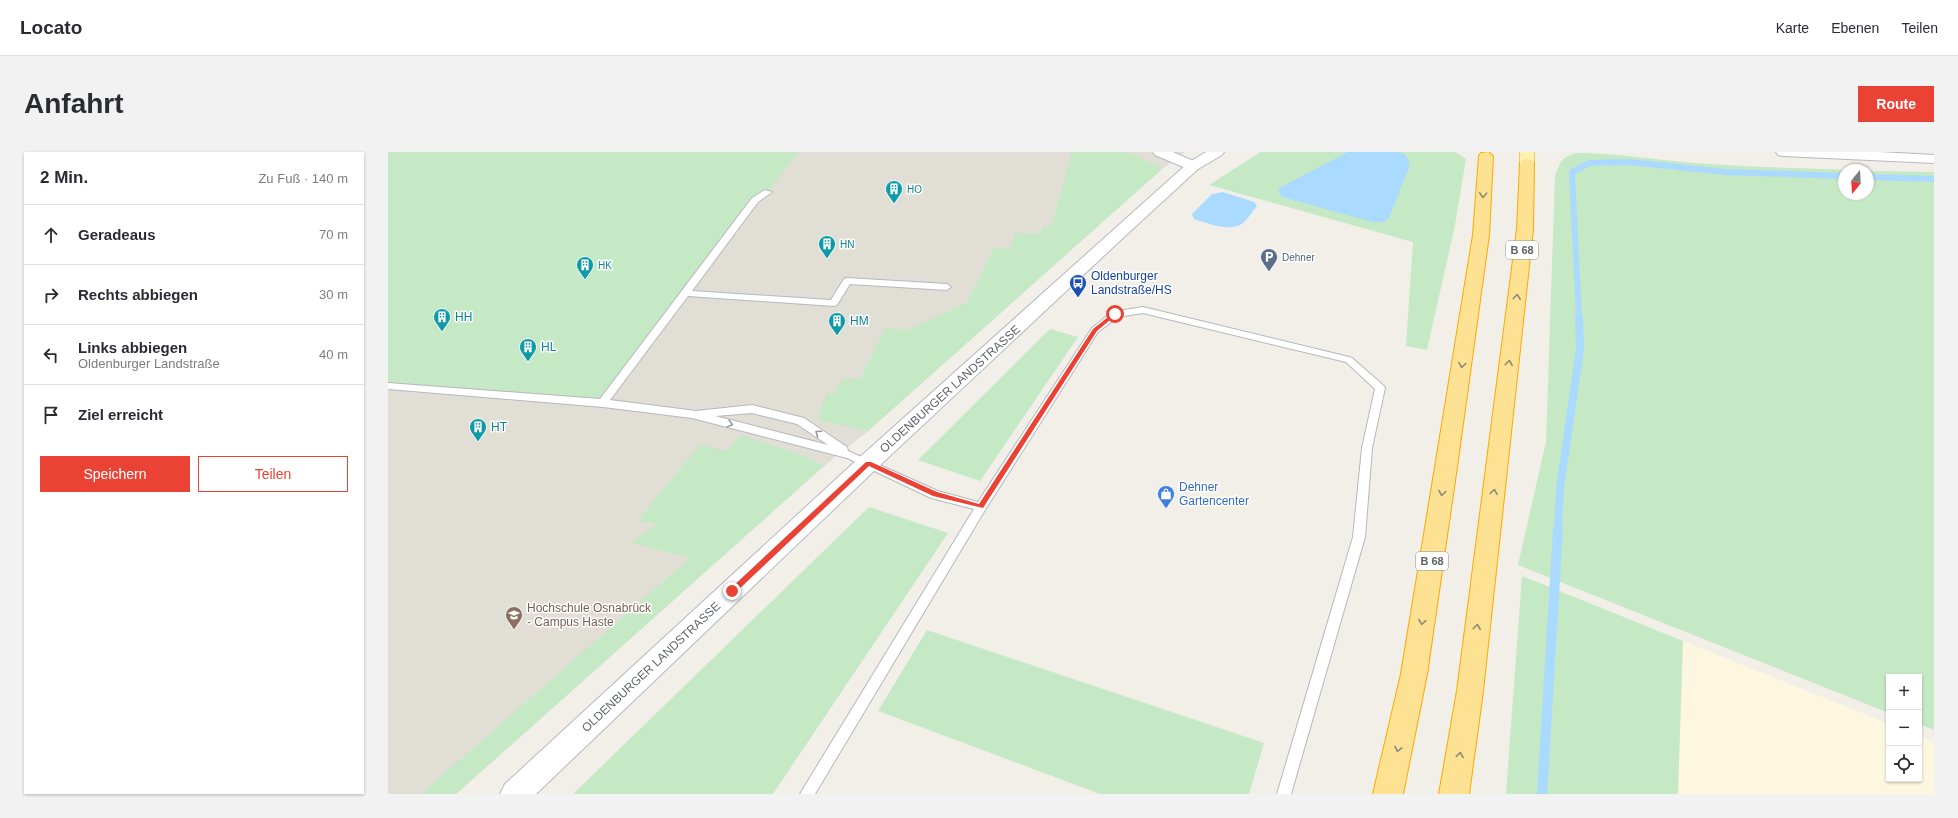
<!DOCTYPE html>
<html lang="de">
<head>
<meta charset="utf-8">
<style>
	:root { --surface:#fff; --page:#f2f2f3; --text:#2b2b33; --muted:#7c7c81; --line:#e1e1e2; --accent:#ea4335 }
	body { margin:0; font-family:Helvetica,sans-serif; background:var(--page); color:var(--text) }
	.controls { position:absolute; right:12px; bottom:12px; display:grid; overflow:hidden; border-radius:0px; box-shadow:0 1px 3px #0004 }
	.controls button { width:36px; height:36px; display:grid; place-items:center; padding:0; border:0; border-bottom:1px solid var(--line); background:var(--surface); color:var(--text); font:20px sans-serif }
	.compass { position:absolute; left:1450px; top:12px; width:36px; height:36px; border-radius:50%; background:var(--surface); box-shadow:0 1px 3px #0004; rotate:198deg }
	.stop { position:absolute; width:12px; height:12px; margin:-9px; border:3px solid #ea4335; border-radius:50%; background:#fff }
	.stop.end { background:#ea4335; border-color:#fff; box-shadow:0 1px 4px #0008 }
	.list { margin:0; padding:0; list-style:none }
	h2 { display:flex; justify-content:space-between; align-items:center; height:52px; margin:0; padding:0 16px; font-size:17px }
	h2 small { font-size:13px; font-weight:400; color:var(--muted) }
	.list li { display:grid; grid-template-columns:26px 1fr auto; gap:12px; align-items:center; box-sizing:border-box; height:60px; padding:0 16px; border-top:1px solid var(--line) }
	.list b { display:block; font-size:15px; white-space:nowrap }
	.list p { margin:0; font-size:13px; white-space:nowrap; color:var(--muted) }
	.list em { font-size:13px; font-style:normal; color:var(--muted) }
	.actions { display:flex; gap:8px; padding:12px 16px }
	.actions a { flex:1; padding:9px 0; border:1px solid var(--accent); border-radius:0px; text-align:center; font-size:14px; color:var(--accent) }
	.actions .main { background:var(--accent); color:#fff }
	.icon { flex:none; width:22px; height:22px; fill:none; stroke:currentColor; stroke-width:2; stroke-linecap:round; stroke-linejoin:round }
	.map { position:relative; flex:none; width:1546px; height:642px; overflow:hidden; border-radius:0px }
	header { display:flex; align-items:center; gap:24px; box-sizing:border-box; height:56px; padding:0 20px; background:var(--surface); border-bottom:1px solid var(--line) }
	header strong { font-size:19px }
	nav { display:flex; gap:22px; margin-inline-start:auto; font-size:14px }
	.intro { display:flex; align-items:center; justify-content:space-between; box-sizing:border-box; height:96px; padding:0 24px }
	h1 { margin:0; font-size:28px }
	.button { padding:10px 18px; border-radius:0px; background:var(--accent); color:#fff; font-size:14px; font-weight:700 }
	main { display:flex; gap:24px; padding:0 24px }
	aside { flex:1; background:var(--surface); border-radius:0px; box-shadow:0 1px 3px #0004 }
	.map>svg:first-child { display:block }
	.commercial { fill:#fef7e0 }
	.education { fill:#e1ded6 }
	.green { fill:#c5e8c5 }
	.water { fill:#aadaff }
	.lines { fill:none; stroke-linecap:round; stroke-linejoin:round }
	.stream-far2 { stroke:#aadaff; stroke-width:6 }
	.stream-far1 { stroke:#aadaff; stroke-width:8 }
	.stream { stroke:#aadaff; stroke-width:10 }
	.lane-casing { stroke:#b5b8bc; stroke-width:2 }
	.street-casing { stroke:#b5b8bc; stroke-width:2 }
	.secondary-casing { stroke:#b6babf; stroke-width:2 }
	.primary-casing { stroke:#f2c960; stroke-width:2 }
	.highway-casing { stroke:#f9ab00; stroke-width:2 }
	.lane { fill:#fff; fill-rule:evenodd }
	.street { fill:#fff; fill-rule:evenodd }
	.secondary { fill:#fff; fill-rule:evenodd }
	.primary { fill:#fff2af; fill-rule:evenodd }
	.highway { fill:#fde293; fill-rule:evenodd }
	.oneway { stroke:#8e8975 }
	.oneway2 { stroke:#979a9d }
	.route { fill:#ea4335 }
	.labels { text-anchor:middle; stroke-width:3; stroke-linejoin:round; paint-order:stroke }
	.far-culture-label { font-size:10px; fill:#0d838f; stroke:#fff; text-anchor:start }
	.far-service-label { font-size:10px; fill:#4e5e75; stroke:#fff; text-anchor:start }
	.shield { fill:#fff; stroke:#8f9295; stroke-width:1 }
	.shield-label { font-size:11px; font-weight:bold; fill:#5f6368 }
	.transit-label { font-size:12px; fill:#164399; stroke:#fff; text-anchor:start }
	.culture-label { font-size:12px; fill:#0d838f; stroke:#fff; text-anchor:start }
	.street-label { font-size:12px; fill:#5f6368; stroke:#fff }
	.shop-label { font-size:12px; fill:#366cbe; stroke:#fff; text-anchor:start }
	.education-label { font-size:12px; fill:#785e54; stroke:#fff; text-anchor:start }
</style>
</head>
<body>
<header>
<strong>Locato</strong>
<nav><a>Karte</a><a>Ebenen</a><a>Teilen</a></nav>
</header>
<div class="intro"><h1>Anfahrt</h1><a class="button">Route</a></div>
<main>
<aside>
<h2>2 Min.<small>Zu Fuß · 140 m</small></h2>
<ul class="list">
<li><svg class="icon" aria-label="ahead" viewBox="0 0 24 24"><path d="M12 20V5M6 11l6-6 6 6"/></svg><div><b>Geradeaus</b></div><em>70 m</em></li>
<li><svg class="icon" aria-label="right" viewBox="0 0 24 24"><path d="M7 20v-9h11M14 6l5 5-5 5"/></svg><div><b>Rechts abbiegen</b></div><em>30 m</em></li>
<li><svg class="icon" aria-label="left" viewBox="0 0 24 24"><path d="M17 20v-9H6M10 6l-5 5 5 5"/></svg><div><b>Links abbiegen</b><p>Oldenburger Landstraße</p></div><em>40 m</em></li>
<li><svg class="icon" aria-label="arrive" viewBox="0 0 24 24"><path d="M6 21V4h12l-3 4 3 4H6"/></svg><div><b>Ziel erreicht</b></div></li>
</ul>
<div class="actions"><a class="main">Speichern</a><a>Teilen</a></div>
</aside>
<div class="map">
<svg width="1546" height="642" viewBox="0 0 1546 642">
	<rect width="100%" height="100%" fill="#f1efe8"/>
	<polygon class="commercial" points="1295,489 1501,572 1501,627 1531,627 1531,584 1546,590 1546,642 1290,642"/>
	<polygon class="education" points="0,0 797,0 773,18 480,279 436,314 68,642 0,642"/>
	<g class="green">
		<polygon points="0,0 410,0 380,40 367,48 216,248 0,231"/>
		<polygon points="684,0 738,0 770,14 773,18 480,279 434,269 430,263 439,241 446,242 455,226 472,227 497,176 520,178 578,151 606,96 621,97 628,81 652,82 655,74 663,75"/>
		<polygon points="873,0 1067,0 1078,7 1067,73 1039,198 1018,194 1025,90 821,33"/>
		<path d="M 1189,1 C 1228,1 1268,8 1307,11 C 1359,15 1411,16 1462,18 L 1456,18 L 1456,42 L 1480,42 L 1480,19 L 1546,20 L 1546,578 L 1531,572 L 1531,525 L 1501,525 L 1501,561 L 1130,413 L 1158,290 L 1167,24 C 1173,9 1173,5 1189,1 Z"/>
		<polygon points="662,177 690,185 592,329 530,308"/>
		<polygon points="353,283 417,304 436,314 68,642 33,642 302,406 243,391 268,372 250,368 312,293 339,299"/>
		<polygon points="481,355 560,381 385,642 185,642"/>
		<polygon points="1134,424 1295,489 1290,642 1118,642"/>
		<polygon points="539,478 876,591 861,642 712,642 490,559"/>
	</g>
	<g class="water">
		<polygon points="960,0 1011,0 1018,3 1022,13 1001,66 996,70 984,70 895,45 891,41 891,36"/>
		<path d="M 835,40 L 866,50 L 869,54 C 865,59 860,66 855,71 C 843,81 819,71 806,67 L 804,62 L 824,42 Z"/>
	</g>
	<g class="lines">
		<g class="stream-far2">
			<polyline points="1480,25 1546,27"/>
			<polyline points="1191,168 1184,20 1201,11 1241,10 1338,20 1456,24"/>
		</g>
		<polyline class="stream-far1" points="1170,378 1172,336 1192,197 1191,167"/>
		<polyline class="stream" points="1154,642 1170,377"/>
		<defs>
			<path id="lane" d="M 377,38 L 384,40 L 370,50 L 304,139 L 443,148 L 456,127 L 459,126 L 559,132 L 563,135 L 559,138 L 462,132 L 449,153 L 446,154 L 300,144 L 222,248 L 308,259 L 364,253 L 416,266 L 459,295 L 460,299 L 550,339 L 590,350 L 704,176 L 724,160 L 755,155 L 961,205 L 964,206 L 996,234 L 997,236 L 984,296 L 977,385 L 903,642 L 889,642 L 965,385 L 974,296 L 987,237 L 958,210 L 755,161 L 730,165 L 710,180 L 597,358 L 427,642 L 412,642 L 586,357 L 543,346 L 459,306 L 304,266 L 215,255 L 0,237 L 0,231 L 212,247 L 364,46 ZM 364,261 L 409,272 L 440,293 L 327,264 Z"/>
			<polygon id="street" points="765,0 785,0 810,11 813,14 810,17 800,17 767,3"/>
			<g id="secondary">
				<polygon points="818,0 836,0 834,3 810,17 736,85 488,317 148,642 112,642 117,632 472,305 800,11"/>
				<polygon points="1388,0 1491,0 1546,3 1546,11 1395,4 1390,3"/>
			</g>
			<polygon id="primary" points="1132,0 1146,0 1146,11 1144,14 1134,14 1132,11"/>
			<g id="highway">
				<polygon points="1100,0 1105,4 1101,83 1069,315 1039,522 1015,642 985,642 1013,522 1047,315 1085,83 1091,4 1093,1"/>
				<polygon points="1139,7 1144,8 1146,11 1145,77 1095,539 1081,642 1051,642 1069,539 1129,77 1132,11 1134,8"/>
			</g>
		</defs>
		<use href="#lane" class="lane-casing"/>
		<use href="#street" class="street-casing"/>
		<use href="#secondary" class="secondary-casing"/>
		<use href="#primary" class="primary-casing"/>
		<use href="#highway" class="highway-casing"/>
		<use href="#lane" class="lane"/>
		<use href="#street" class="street"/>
		<use href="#secondary" class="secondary"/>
		<use href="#primary" class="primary"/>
		<use href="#highway" class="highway"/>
	</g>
	<defs><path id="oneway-chevron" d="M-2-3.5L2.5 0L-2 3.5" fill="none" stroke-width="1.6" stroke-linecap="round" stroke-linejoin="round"/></defs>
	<g class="oneway">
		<use href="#oneway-chevron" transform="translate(1095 43) rotate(93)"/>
		<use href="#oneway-chevron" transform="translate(1129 145) rotate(-83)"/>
		<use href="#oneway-chevron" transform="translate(1121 211) rotate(-83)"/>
		<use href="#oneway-chevron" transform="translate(1074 213) rotate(99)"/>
		<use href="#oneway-chevron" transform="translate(1106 340) rotate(-83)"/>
		<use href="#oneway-chevron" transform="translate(1054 341) rotate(99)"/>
		<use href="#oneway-chevron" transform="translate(1034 470) rotate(99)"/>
		<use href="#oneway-chevron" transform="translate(1089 475) rotate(-83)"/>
		<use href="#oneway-chevron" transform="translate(1010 597) rotate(102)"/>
		<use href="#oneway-chevron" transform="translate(1072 603) rotate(-81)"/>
	</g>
	<g class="oneway2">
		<use href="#oneway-chevron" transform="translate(342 272) rotate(15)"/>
		<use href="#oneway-chevron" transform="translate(430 281) rotate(-145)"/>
	</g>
	<polygon class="route" points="725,161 729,162 709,179 595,356 545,344 481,314 347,441 342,441 342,437 478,310 483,310 549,340 591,352 705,177"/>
	<defs>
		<symbol id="building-pin" viewBox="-11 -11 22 30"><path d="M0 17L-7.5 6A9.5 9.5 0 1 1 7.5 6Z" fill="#0f9aa8" stroke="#fff"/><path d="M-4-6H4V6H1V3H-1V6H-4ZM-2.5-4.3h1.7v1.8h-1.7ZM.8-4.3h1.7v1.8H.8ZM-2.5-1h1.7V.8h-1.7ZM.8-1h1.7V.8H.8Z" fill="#fff"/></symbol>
		<symbol id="parking-pin" viewBox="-11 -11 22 30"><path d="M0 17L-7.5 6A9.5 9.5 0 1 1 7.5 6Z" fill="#5c6f8a" stroke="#fff"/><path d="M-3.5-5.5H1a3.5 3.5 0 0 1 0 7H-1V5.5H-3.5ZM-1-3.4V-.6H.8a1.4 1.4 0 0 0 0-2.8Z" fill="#fff"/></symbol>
		<symbol id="bus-pin" viewBox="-11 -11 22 30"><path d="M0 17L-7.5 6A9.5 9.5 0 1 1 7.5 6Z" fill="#1a4fb4" stroke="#fff"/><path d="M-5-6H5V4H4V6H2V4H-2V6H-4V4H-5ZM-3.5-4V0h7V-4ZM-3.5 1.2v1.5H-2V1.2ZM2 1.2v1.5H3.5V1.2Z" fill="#fff"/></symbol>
		<symbol id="shop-pin" viewBox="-11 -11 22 30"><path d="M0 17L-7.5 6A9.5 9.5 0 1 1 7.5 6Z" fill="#3f7fe0" stroke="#fff"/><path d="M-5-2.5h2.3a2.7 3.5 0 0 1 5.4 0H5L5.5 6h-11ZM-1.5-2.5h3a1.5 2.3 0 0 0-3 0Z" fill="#fff"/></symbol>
		<symbol id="university-pin" viewBox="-11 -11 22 30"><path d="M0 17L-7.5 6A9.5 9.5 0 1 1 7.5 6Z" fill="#8d6e63" stroke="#fff"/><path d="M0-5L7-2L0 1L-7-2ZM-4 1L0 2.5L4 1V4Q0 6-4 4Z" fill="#fff"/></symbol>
	</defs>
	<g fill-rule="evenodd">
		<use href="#building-pin" x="496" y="27" width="20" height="27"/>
		<use href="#building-pin" x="429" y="82" width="20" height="27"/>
		<use href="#parking-pin" x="871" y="95" width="20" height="27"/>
		<use href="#building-pin" x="187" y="103" width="20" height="27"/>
		<use href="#bus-pin" x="680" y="121" width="20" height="27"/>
		<use href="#building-pin" x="44" y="155" width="20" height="27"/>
		<use href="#building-pin" x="439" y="159" width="20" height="27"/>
		<use href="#building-pin" x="130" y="185" width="20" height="27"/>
		<use href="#building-pin" x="80" y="265" width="20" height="27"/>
		<use href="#shop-pin" x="768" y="332" width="20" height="27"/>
		<use href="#university-pin" x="116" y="453" width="20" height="27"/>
	</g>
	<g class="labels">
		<g class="far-culture-label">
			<text x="519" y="41">HO</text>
			<text x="452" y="96">HN</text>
			<text x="210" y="117">HK</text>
		</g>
		<g class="far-service-label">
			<text x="894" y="109">Dehner</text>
		</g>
		<g class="shield">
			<rect x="1118" y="89" width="32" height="18" rx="3"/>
			<rect x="1028" y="400" width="32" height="18" rx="3"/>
		</g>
		<g class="shield-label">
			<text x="1134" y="102">B 68</text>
			<text x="1044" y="413">B 68</text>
		</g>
		<g class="transit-label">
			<text x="703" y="128">Oldenburger<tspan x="703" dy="14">Landstraße/HS</tspan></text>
		</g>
		<g class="culture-label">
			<text x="67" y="169">HH</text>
			<text x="462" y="173">HM</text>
			<text x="153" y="199">HL</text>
			<text x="103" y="279">HT</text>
		</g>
		<g class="street-label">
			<text transform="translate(562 237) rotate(-42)" y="4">OLDENBURGER LANDSTRASSE</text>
			<text transform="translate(263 515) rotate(-43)" y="4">OLDENBURGER LANDSTRASSE</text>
		</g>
		<g class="shop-label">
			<text x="791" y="339">Dehner<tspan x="791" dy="14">Gartencenter</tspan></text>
		</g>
		<g class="education-label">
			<text x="139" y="460">Hochschule Osnabrück<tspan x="139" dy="14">- Campus Haste</tspan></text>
		</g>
	</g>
</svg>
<div class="controls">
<button>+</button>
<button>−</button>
<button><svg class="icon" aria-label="locate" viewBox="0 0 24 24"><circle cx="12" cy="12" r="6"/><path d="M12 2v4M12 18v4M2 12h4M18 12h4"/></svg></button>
</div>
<svg class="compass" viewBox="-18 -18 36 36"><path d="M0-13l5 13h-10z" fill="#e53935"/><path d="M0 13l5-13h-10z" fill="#7c7c81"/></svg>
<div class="stop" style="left:727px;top:162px"></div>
<div class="stop end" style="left:344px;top:439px"></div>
</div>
</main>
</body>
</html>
